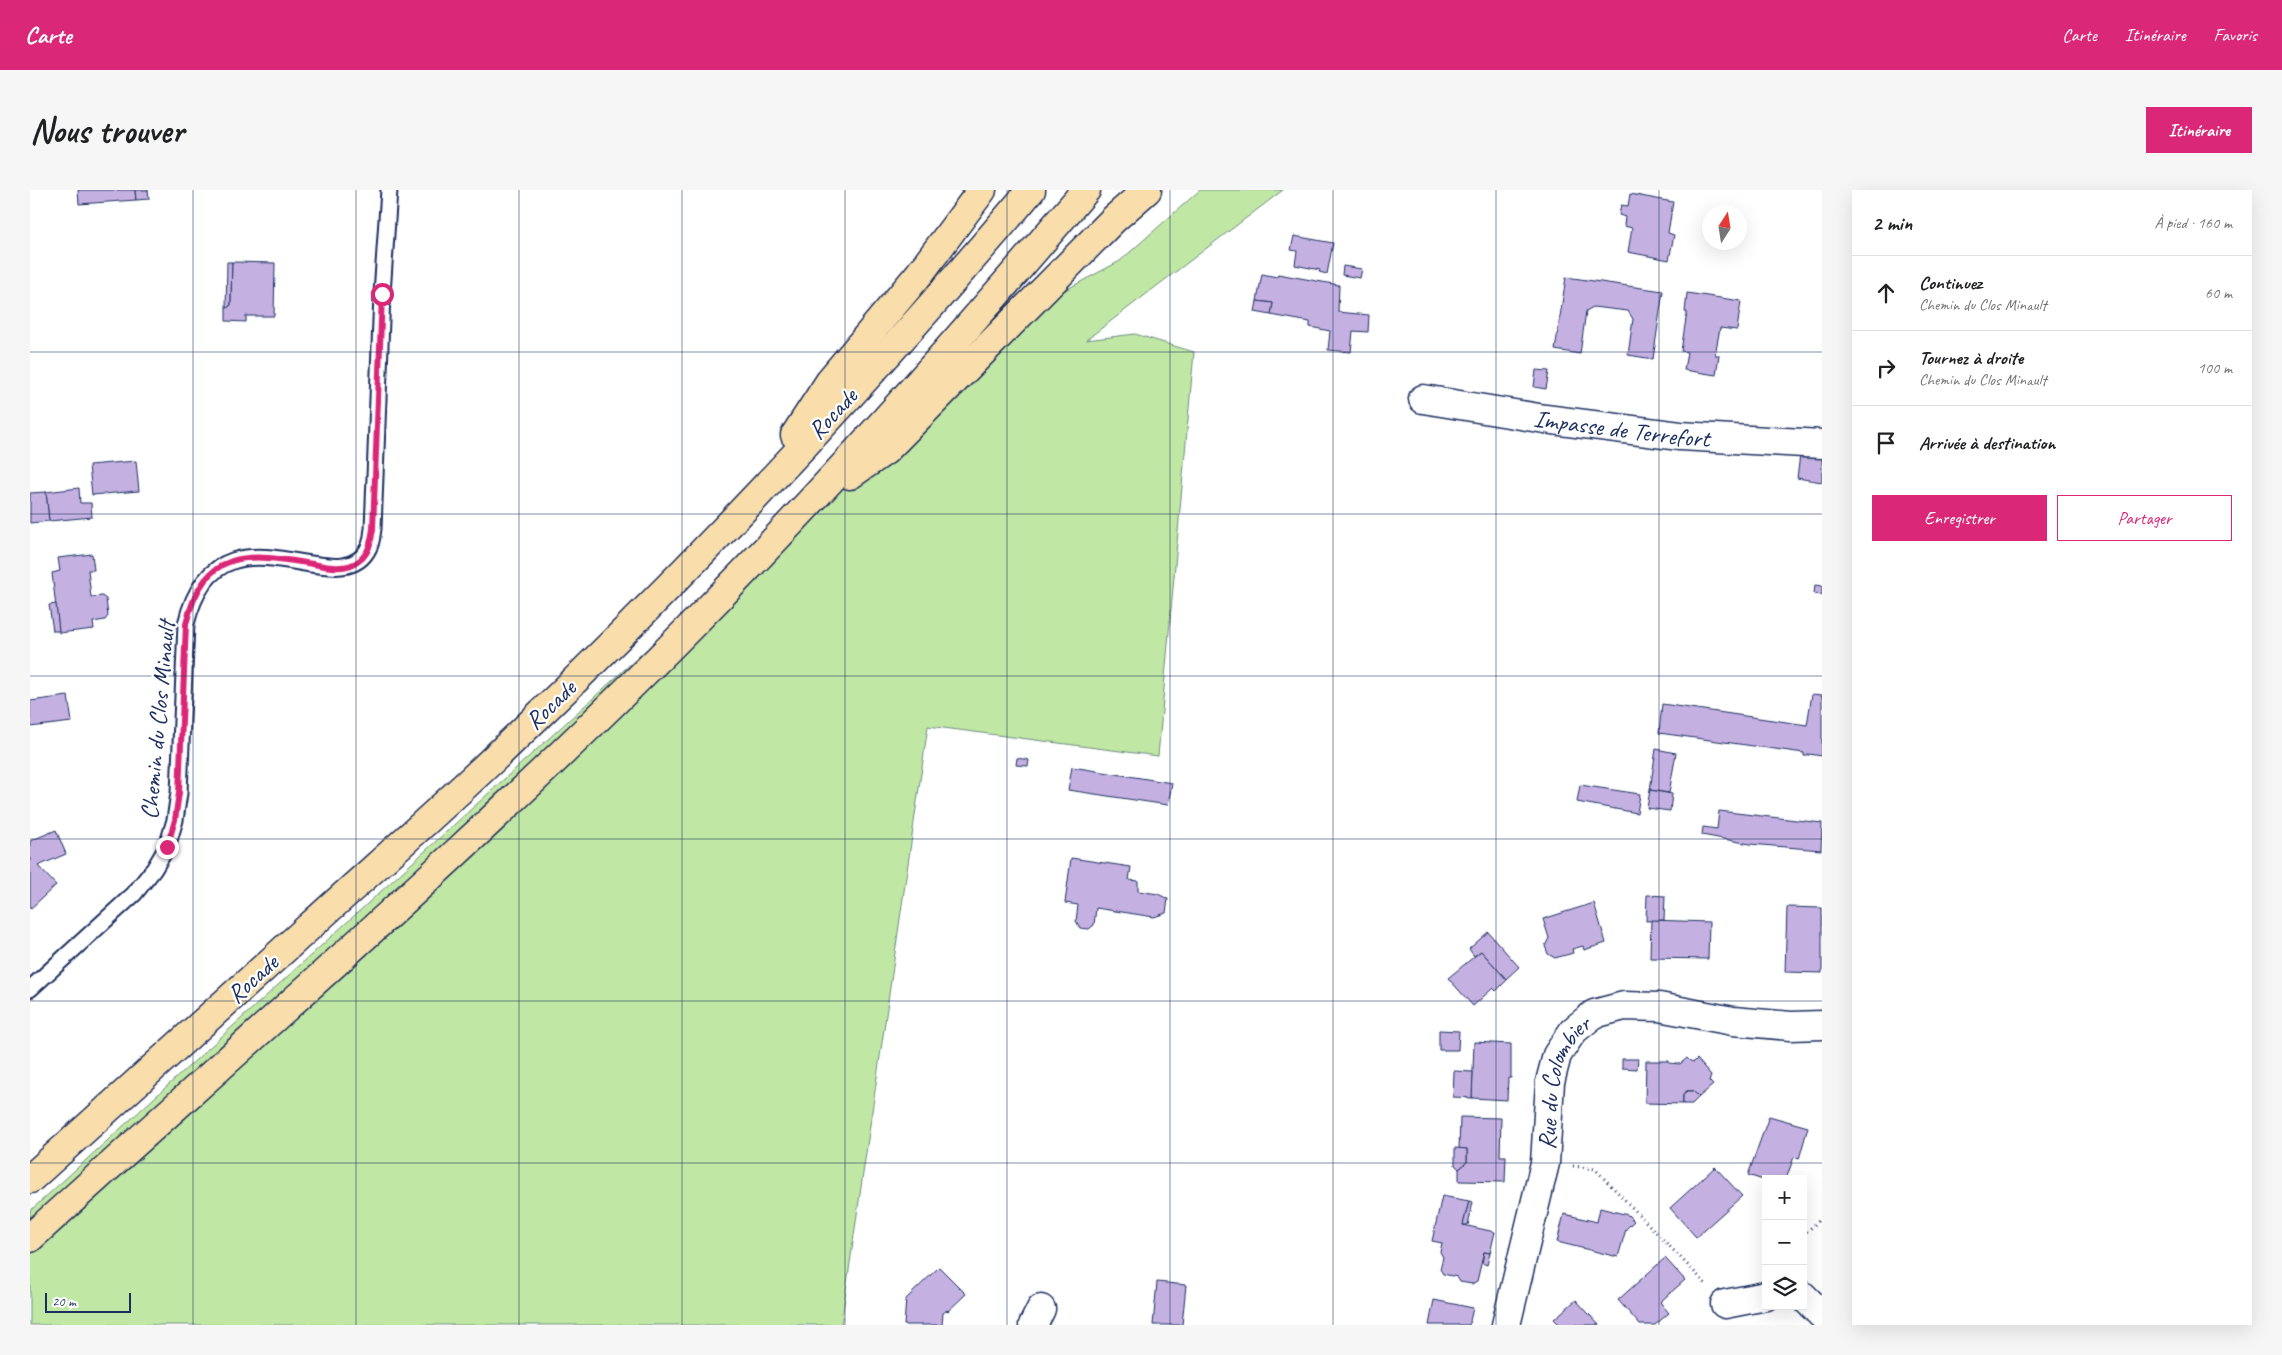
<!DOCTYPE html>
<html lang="fr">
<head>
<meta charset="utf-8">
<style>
	:root { --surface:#fff; --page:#f6f6f6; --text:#202124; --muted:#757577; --line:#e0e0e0; --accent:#db2777 }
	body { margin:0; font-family:Caveat,sans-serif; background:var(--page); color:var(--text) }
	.controls { position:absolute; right:15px; bottom:15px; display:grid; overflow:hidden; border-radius:0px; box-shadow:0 5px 20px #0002 }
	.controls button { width:45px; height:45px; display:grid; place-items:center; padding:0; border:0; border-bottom:1px solid var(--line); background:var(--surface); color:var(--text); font:25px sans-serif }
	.compass { position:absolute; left:1672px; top:15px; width:45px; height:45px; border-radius:50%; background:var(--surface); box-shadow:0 5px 20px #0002; rotate:12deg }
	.scale { position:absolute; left:15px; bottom:12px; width:86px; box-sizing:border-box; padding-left:5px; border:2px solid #1b2f5e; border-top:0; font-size:14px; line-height:18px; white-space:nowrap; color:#1b2f5e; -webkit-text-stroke:4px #fff; paint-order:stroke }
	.stop { position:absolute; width:15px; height:15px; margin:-11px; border:4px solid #db2777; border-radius:50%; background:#fff }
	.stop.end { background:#db2777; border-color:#fff; box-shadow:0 1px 5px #0008 }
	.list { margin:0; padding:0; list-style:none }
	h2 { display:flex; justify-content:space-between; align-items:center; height:65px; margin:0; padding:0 20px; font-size:21px }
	h2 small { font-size:16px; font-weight:400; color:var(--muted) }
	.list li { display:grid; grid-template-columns:32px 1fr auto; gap:15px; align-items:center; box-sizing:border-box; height:75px; padding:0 20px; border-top:1px solid var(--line) }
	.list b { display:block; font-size:19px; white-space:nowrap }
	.list p { margin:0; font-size:16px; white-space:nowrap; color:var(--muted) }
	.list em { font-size:16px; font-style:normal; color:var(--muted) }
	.actions { display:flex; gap:10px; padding:15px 20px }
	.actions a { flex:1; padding:11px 0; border:1px solid var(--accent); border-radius:0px; text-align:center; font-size:18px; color:var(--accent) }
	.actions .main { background:var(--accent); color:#fff }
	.icon { flex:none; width:28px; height:28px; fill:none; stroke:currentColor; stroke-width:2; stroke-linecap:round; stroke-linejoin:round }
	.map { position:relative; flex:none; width:1792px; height:1135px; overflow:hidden; border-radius:0px }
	header { display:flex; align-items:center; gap:30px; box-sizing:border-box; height:70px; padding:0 25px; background:var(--accent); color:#fff }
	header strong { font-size:24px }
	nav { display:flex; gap:28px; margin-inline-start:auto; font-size:18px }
	.intro { display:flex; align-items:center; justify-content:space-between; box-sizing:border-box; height:120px; padding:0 30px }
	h1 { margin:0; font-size:35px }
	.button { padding:12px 22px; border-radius:0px; background:var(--accent); color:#fff; font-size:18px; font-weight:700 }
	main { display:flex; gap:30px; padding:0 30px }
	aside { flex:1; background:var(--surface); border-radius:0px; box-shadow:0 5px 20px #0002 }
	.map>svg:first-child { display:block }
	.grass { fill:#c0e8a4; stroke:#6e8c81 }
	.building { fill:#c4b1e2; stroke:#1b2f5e }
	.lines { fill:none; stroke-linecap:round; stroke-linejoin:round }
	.lane-casing { stroke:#1b2f5e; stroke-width:19 }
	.street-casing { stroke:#1b2f5e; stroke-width:31 }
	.highway-casing { stroke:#1b2f5e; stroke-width:31 }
	.path { stroke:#1b2f5e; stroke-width:3; stroke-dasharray:1 4; stroke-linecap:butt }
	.lane { stroke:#fff; stroke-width:15 }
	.street { stroke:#fff; stroke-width:28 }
	.highway { stroke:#f9deab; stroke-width:28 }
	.route { stroke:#db2777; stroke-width:6 }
	.grid { fill:none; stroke:#1b2f5e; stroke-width:1; stroke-opacity:0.55 }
	.labels { text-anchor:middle; stroke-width:4.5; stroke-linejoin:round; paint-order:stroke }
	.street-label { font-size:25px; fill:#1b2f5e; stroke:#fff }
</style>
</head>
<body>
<header>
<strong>Carte</strong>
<nav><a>Carte</a><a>Itinéraire</a><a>Favoris</a></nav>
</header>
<div class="intro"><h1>Nous trouver</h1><a class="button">Itinéraire</a></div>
<main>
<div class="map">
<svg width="1792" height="1135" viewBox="0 0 1792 1135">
	<rect width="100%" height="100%" fill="#fff"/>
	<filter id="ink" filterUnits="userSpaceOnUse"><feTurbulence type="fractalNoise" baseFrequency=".02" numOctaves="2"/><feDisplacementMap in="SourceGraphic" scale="10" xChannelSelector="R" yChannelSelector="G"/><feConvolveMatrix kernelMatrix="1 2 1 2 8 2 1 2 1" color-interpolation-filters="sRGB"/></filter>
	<g filter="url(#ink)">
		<polygon class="grass" points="1170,0 1253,0 1056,150 1105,144 1164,162 1128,566 898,536 811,1135 0,1135 0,1021 977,131 1090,71"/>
		<g class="building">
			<polygon points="48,0 105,0 106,10 49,14"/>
			<polygon points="105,0 118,0 119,9 106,10"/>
			<polygon points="1600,4 1643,12 1638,43 1644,45 1639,70 1598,62 1602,38 1594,36 1595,27 1589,25 1591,15 1598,16"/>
			<polygon points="1264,46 1303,53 1297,84 1289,82 1290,80 1265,75 1267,61 1261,60"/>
			<polygon points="197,72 202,72 201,115 196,119"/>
			<polygon points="202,72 245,73 244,126 216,126 216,132 196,131 196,119 201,115"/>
			<polygon points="1313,76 1332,79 1330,88 1312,85"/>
			<polygon points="1232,84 1247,87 1248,84 1309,95 1308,122 1339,125 1338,142 1323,141 1321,162 1298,160 1300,141 1280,137 1280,132 1241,125 1243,113 1227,111"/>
			<polygon points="1536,87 1633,101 1623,169 1598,165 1603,129 1598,121 1563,117 1556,121 1550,164 1525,160"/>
			<polygon points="1657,103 1711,111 1707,140 1690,138 1685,165 1689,165 1686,185 1654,180 1657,162 1651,161 1657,122 1655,122"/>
			<polygon points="1227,111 1243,113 1241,125 1225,122"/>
			<polygon points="1506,180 1519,181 1516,199 1504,197"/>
			<polygon points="1770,265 1792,268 1792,292 1767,288"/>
			<polygon points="106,271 109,301 62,305 59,275"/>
			<polygon points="49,298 50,313 61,313 62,327 19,331 16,302"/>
			<polygon points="16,302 19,331 0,333 0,303"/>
			<polygon points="62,364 64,380 58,380 61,407 72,406 76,409 78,426 75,430 63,432 64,439 29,443 22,383 30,381 28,368"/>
			<polygon points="1785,395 1792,396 1792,405 1784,404"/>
			<polygon points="26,414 29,441 23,441 19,415"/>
			<polygon points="1782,504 1792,505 1792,566 1779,564 1778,566 1774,566 1774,563 1629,543 1632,514 1777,535"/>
			<polygon points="38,506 42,532 0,537 0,511"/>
			<polygon points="1626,559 1646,563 1639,603 1620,600"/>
			<polygon points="987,568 999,570 998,576 986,575"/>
			<polygon points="1042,577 1142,593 1138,615 1038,600"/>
			<polygon points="1550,595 1610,604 1607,623 1547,612"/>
			<polygon points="1620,600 1642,604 1640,621 1617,618"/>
			<polygon points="1689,621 1792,633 1791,660 1720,654 1672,645 1673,637 1687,639"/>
			<polygon points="26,640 36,664 8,676 26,695 0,719 0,651"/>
			<polygon points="1041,668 1101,677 1099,690 1108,691 1108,701 1128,704 1138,709 1136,723 1124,727 1066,718 1064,735 1059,739 1050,738 1046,731 1048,715 1035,713"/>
			<polygon points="1617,705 1635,706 1634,730 1616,731"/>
			<polygon points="1564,713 1576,753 1554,760 1553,756 1542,759 1543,763 1525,768 1518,764 1515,756 1519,748 1513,729"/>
			<polygon points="1757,717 1792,718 1792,783 1755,782"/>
			<polygon points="1621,730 1679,732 1678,769 1620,768"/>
			<polygon points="1458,742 1489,777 1476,789 1451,761 1444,766 1439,759"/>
			<polygon points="1451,761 1477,790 1466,801 1463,798 1443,816 1418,788"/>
			<polygon points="1409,840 1429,841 1428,860 1409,860"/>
			<polygon points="1444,852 1481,854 1481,888 1478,888 1477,910 1442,908"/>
			<polygon points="1657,868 1660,871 1664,872 1667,869 1681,885 1679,891 1683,895 1669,907 1663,901 1657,901 1653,904 1653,914 1615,913 1616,871 1639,871 1639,873 1650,874"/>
			<polygon points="1592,869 1608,869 1607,879 1592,878"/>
			<polygon points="1424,881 1443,882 1442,908 1423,907"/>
			<polygon points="1657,901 1663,901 1669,907 1662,914 1653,914 1653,904"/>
			<polygon points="1739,926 1778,937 1769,969 1764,967 1756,989 1736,989 1736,991 1718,985"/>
			<polygon points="1430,927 1471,928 1470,966 1476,966 1475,992 1429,991 1429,979 1437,972 1437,959 1429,959"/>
			<polygon points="1425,958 1437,959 1437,972 1429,979 1425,975"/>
			<polygon points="1685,977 1712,1006 1666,1047 1640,1018"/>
			<polygon points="1412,1006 1439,1011 1433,1035 1465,1042 1460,1063 1454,1062 1447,1091 1442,1094 1430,1092 1427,1087 1413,1084 1410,1079 1413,1067 1410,1062 1412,1053 1402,1051"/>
			<polygon points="1439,1011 1443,1012 1438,1035 1433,1035"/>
			<polygon points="1570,1018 1598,1025 1604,1031 1596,1039 1588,1067 1527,1052 1534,1024 1567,1032"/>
			<polygon points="1454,1062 1460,1063 1457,1075 1452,1073"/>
			<polygon points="1635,1068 1655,1090 1630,1112 1639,1123 1625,1135 1610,1135 1588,1110"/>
			<polygon points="909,1077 936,1104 918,1121 917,1120 913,1123 912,1135 874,1135 876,1109"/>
			<polygon points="1127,1092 1156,1095 1152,1135 1123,1135"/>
			<polygon points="1404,1110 1443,1118 1439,1135 1399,1135"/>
			<polygon points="1546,1110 1569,1135 1530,1135 1524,1129"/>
		</g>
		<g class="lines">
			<defs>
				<path id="lane" d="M 0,799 L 104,704 L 124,679 L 137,657 L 145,630 L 149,603 L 156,434 C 188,301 311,419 339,357 C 342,352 342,344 343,339 L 352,104 L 359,0"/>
				<g id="street">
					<path id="s1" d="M 1393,209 L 1515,229 L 1650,246 L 1792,254"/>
					<polyline points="1773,1106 1792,1125"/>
					<polyline points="1695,1114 1736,1106"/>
					<polyline points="1003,1135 1011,1119"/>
					<path id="s2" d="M 1476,1135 L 1515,973 L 1520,892 L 1527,865 L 1543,841 L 1564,824 L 1594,816 L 1629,817 L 1703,831 L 1761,836 L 1792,835"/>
				</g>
				<g id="highway">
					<polyline points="765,245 802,188 890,83 952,0"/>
					<polyline points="820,285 855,261 1084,29 1117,0"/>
					<path d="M 0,989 C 93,905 186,821 279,737 C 345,677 413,618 477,556 C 661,380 837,194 1001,0"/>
					<path d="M 0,1048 C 227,842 460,641 675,422 C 808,287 933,144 1056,0"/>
				</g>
			</defs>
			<use href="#lane" class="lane-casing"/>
			<use href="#street" class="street-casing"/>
			<use href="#highway" class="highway-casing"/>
			<g class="path">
				<polyline points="1543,976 1565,979 1676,1094"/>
				<polyline points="1773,1045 1792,1028"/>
			</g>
			<use href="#lane" class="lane"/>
			<use href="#street" class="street"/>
			<use href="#highway" class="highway"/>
		</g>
	</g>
	<g class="lines" filter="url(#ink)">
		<path class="route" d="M 137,657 L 145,630 L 149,603 L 156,434 C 175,357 217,363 283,374 C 298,377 317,381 330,370 C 340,362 341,350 343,339 L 352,104"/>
	</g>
	<path class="grid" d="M 163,0 L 163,1135M 326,0 L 326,1135M 489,0 L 489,1135M 652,0 L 652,1135M 815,0 L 815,1135M 977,0 L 977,1135M 1140,0 L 1140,1135M 1303,0 L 1303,1135M 1466,0 L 1466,1135M 1629,0 L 1629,1135M 0,162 L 1792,162M 0,324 L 1792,324M 0,486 L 1792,486M 0,649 L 1792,649M 0,811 L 1792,811M 0,973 L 1792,973"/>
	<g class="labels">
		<g class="street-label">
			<text transform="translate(802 223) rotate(-47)" y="9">Rocade</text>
			<text dy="9" stroke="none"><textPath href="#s1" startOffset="201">Impasse de Terrefort</textPath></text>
			<text transform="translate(520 514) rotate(-44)" y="9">Rocade</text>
			<text transform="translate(127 530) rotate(-85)" y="9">Chemin du Clos Minault</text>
			<text transform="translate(222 788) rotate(-42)" y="9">Rocade</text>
			<text dy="9" stroke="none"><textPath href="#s2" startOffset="251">Rue du Colombier</textPath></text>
		</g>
	</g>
</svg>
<div class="controls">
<button>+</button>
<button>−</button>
<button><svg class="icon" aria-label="layers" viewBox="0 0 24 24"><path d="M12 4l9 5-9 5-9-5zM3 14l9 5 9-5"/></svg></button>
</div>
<svg class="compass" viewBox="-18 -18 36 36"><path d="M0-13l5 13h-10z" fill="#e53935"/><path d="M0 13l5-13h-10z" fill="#757577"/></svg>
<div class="scale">20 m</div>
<div class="stop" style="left:352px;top:104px"></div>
<div class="stop end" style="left:137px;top:657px"></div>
</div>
<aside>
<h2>2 min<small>À pied · 160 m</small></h2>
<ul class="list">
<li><svg class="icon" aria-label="ahead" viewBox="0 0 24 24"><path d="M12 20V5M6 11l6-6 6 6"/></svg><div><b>Continuez</b><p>Chemin du Clos Minault</p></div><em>60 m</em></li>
<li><svg class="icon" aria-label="right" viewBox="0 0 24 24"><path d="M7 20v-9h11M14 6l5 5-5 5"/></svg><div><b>Tournez à droite</b><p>Chemin du Clos Minault</p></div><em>100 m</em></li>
<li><svg class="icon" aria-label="arrive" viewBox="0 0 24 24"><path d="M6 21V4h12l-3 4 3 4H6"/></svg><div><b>Arrivée à destination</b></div></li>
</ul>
<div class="actions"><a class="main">Enregistrer</a><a>Partager</a></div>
</aside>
</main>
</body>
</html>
